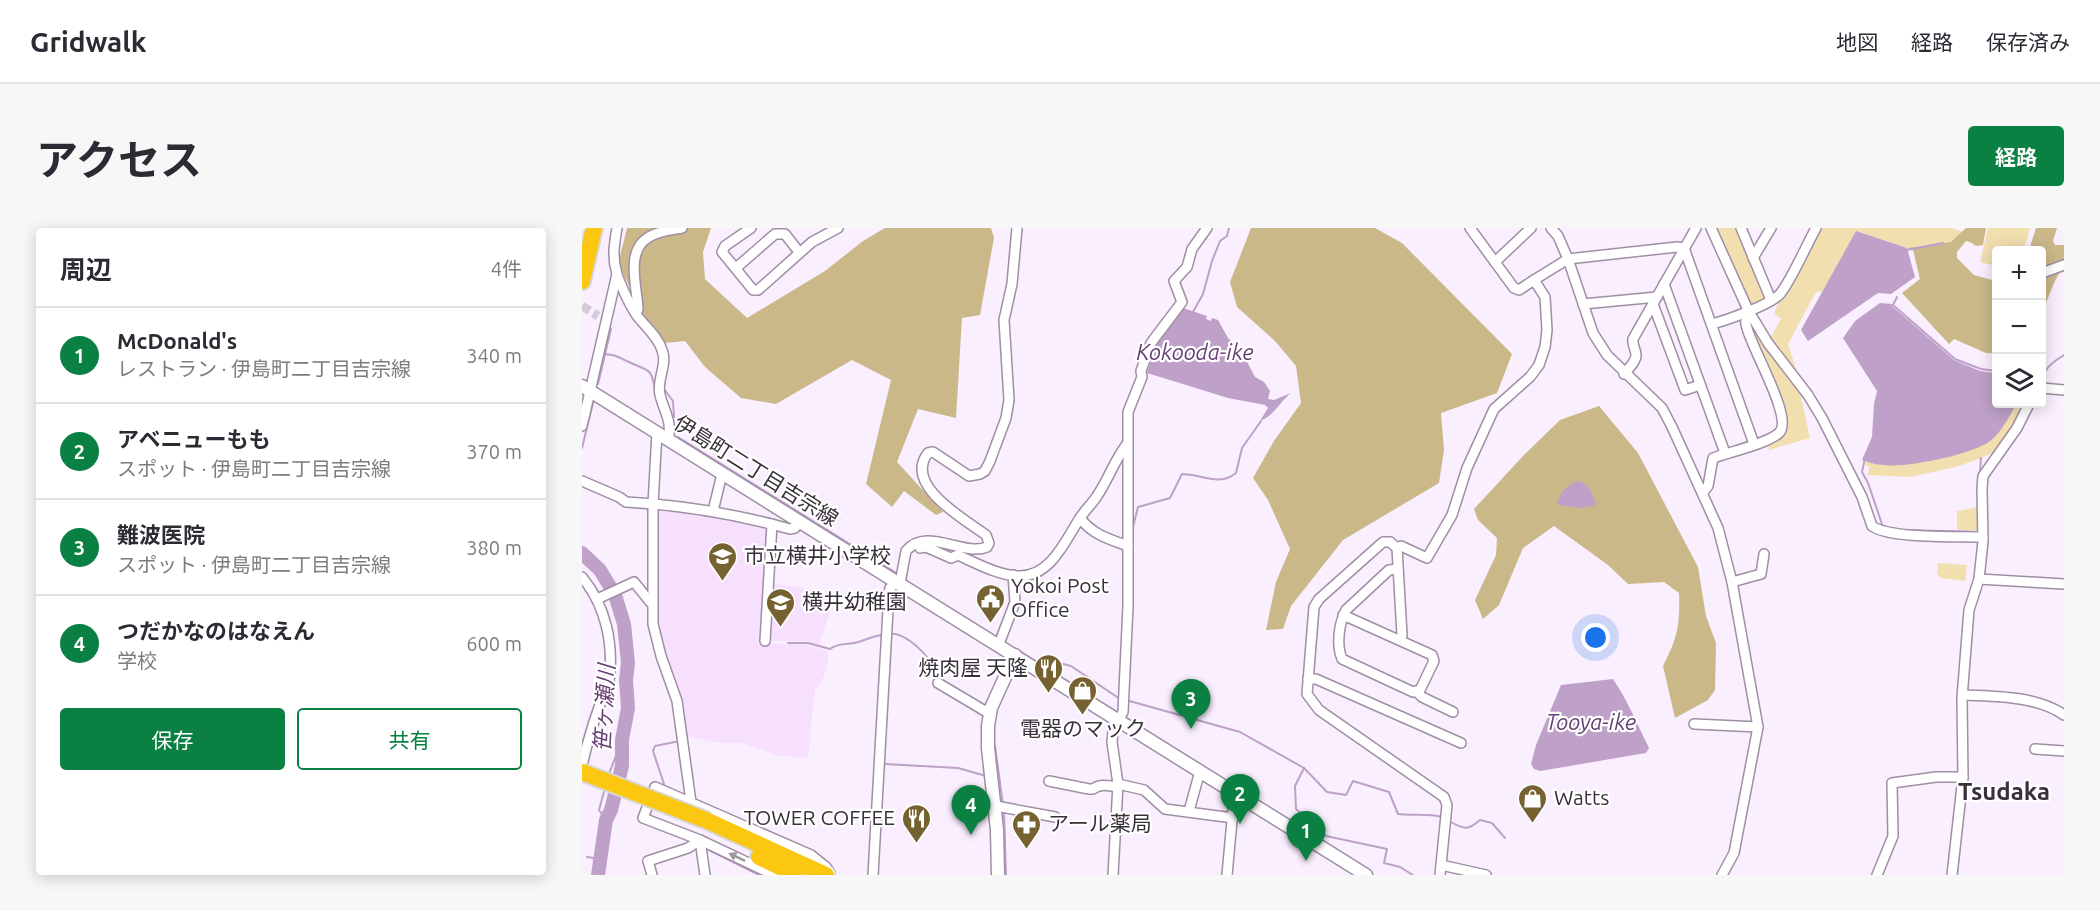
<!DOCTYPE html>
<html lang="ja">
<head>
<meta charset="utf-8">
<style>
	:root { --surface:#fff; --page:#f7f7f7; --text:#2b2b33; --muted:#7c7c81; --line:#e1e1e2; --accent:#0b8043 }
	body { margin:0; font-family:Ubuntu,"Noto Sans JP",sans-serif; background:var(--page); color:var(--text) }
	.controls { position:absolute; right:18px; top:18px; display:grid; overflow:hidden; border-radius:6px; box-shadow:0 3px 15px #0003 }
	.controls button { width:54px; height:54px; display:grid; place-items:center; padding:0; border:0; border-bottom:2px solid var(--line); background:var(--surface); color:var(--text); font:30px sans-serif }
	.you { position:absolute; left:1014px; top:410px; width:21px; height:21px; margin:-15px; border:4px solid #fff; border-radius:50%; background:#1a73e8; box-shadow:0 0 0 9px #1a73e833 }
	.badge { display:grid; place-items:center; width:39px; height:39px; border-radius:50%; background:var(--accent); color:#fff; font-size:20px; font-weight:700 }
	.pin { position:absolute; translate:-50% -50px; filter:drop-shadow(0 2px 3px #0008) }
	.pin::after { content:''; position:absolute; top:32px; width:21px; height:18px; background:inherit; clip-path:polygon(0 0,100% 0,50% 100%) }
	.list { margin:0; padding:0; list-style:none }
	h2 { display:flex; justify-content:space-between; align-items:center; height:78px; margin:0; padding:0 24px; font-size:26px }
	h2 small { font-size:20px; font-weight:400; color:var(--muted) }
	.list li { display:grid; grid-template-columns:39px 1fr auto; gap:18px; align-items:center; box-sizing:border-box; height:96px; padding:0 24px; border-top:2px solid var(--line) }
	.list b { display:block; font-size:22px; white-space:nowrap }
	.list p { margin:0; font-size:20px; white-space:nowrap; color:var(--muted) }
	.list em { font-size:20px; font-style:normal; color:var(--muted) }
	.actions { display:flex; gap:12px; padding:18px 24px }
	.actions a { flex:1; padding:14px 0; border:2px solid var(--accent); border-radius:6px; text-align:center; font-size:21px; color:var(--accent) }
	.actions .main { background:var(--accent); color:#fff }
	.icon { flex:none; width:33px; height:33px; fill:none; stroke:currentColor; stroke-width:2; stroke-linecap:round; stroke-linejoin:round }
	.map { position:relative; flex:none; width:1482px; height:647px; overflow:hidden; border-radius:6px }
	header { display:flex; align-items:center; gap:36px; box-sizing:border-box; height:84px; padding:0 30px; background:var(--surface); border-bottom:2px solid var(--line) }
	header strong { font-size:28px }
	nav { display:flex; gap:33px; margin-inline-start:auto; font-size:21px }
	.intro { display:flex; align-items:center; justify-content:space-between; box-sizing:border-box; height:144px; padding:0 36px }
	h1 { margin:0; font-size:42px }
	.button { padding:15px 27px; border-radius:6px; background:var(--accent); color:#fff; font-size:21px; font-weight:700 }
	main { display:flex; gap:36px; padding:0 36px }
	aside { flex:1; background:var(--surface); border-radius:6px; box-shadow:0 3px 15px #0003 }
	.map>svg:first-child { display:block }
	.built { fill:#f7dffe }
	.green { fill:#f1dfb0 }
	.forest { fill:#cab889 }
	.water { fill:#bea0c8 }
	.lines { fill:none; stroke-linecap:round; stroke-linejoin:round }
	.stream { stroke:#bea0c8; stroke-width:2 }
	.river { stroke:#bea0c8; stroke-width:14 }
	.street-tunnel { stroke:#d3c9d7; stroke-width:9; stroke-dasharray:9 4.5; stroke-linecap:butt }
	.street-casing { stroke:#9f8ea4; stroke-width:12 }
	.secondary-casing { stroke:#9f8ea4; stroke-width:15 }
	.highway-casing { stroke:#d7d6d8; stroke-width:20 }
	.street { stroke:#fff; stroke-width:9 }
	.secondary { stroke:#fff; stroke-width:12 }
	.highway { stroke:#fcc711; stroke-width:16 }
	.highway-bridge-casing { stroke:#d7d6d8; stroke-width:20; stroke-linecap:butt }
	.highway-bridge { stroke:#fcc711; stroke-width:16 }
	.oneway { fill:#9c989c }
	.labels { text-anchor:middle; stroke-width:4.5; stroke-linejoin:round; paint-order:stroke }
	.street-label { font-size:21px; fill:#38313a; stroke:#fff }
	.poi-label { font-size:21px; fill:#38313a; stroke:#fff; text-anchor:start }
	.water-label { font-size:22px; font-style:italic; fill:#673f73; stroke:#fff }
	.quarter-label { font-size:24px; font-weight:bold; fill:#38313a; stroke:#fff }
</style>
</head>
<body>
<header>
<strong>Gridwalk</strong>
<nav><a>地図</a><a>経路</a><a>保存済み</a></nav>
</header>
<div class="intro"><h1>アクセス</h1><a class="button">経路</a></div>
<main>
<aside>
<h2>周辺<small>4件</small></h2>
<ul class="list">
<li><span class="badge">1</span><div><b>McDonald's</b><p>レストラン · 伊島町二丁目吉宗線</p></div><em>340 m</em></li>
<li><span class="badge">2</span><div><b>アベニューもも</b><p>スポット · 伊島町二丁目吉宗線</p></div><em>370 m</em></li>
<li><span class="badge">3</span><div><b>難波医院</b><p>スポット · 伊島町二丁目吉宗線</p></div><em>380 m</em></li>
<li><span class="badge">4</span><div><b>つだかなのはなえん</b><p>学校</p></div><em>600 m</em></li>
</ul>
<div class="actions"><a class="main">保存</a><a>共有</a></div>
</aside>
<div class="map">
<svg width="1482" height="647" viewBox="0 0 1482 647">
	<rect width="100%" height="100%" fill="#faeffe"/>
	<g class="built">
		<polygon points="73,278 187,297 179,415 224,417 245,423 246,431 243,446 236,460 233,461 226,530 199,528 160,515 137,515 105,508 99,469 94,457 91,455 74,401"/>
		<polygon points="190,355 237,363 250,369 252,372 237,417 226,413 187,413"/>
	</g>
	<g class="green">
		<polygon points="1132,0 1157,0 1185,68 1183,71 1169,78"/>
		<polygon points="1238,0 1370,0 1381,4 1369,14 1325,20 1274,3 1241,63 1234,64 1206,116 1215,144 1211,146 1187,112 1199,91 1192,86 1197,73"/>
		<polygon points="1406,0 1448,0 1442,22 1414,22 1414,38 1398,34"/>
		<polygon points="1171,101 1218,165 1228,210 1187,222 1185,212 1199,207 1196,169"/>
		<polygon points="1434,176 1444,176 1433,199 1417,222 1399,230 1374,239 1328,249 1285,247 1288,239 1283,237 1285,232 1299,237 1414,207"/>
		<polygon points="1396,277 1397,302 1375,302 1375,283 1392,280"/>
		<polygon points="1356,335 1385,337 1383,353 1358,350 1355,345"/>
	</g>
	<g class="forest">
		<polygon points="45,0 129,0 121,24 123,51 165,90 243,43 281,13 303,0 409,0 412,10 398,87 380,90 374,190 336,181 315,234 361,284 354,287 322,263 310,279 284,256 309,152 270,132 194,176 159,170 123,139 103,113 83,115 62,87 36,36"/>
		<polygon points="669,0 793,0 820,15 930,126 915,165 859,185 862,222 857,255 761,312 709,378 701,401 684,402 694,354 708,321 686,272 671,250 692,213 719,175 714,138 693,113 655,79 648,54"/>
		<polygon points="1384,0 1404,0 1401,17 1394,18 1388,14 1384,13 1375,24 1375,30 1392,47 1414,53 1414,125 1404,125 1372,111 1367,116 1320,65 1338,51 1331,22 1325,20 1369,14"/>
		<path d="M 1454,0 L 1475,0 L 1471,13 L 1473,17 L 1482,17 L 1482,39 C 1471,51 1468,69 1460,83 L 1460,22 L 1447,22 Z"/>
		<path d="M 1017,178 L 1056,225 L 1116,339 L 1124,388 L 1134,415 L 1133,462 L 1126,472 L 1093,490 L 1081,438 C 1096,409 1098,397 1097,365 L 1082,354 L 1046,356 L 1026,337 L 972,298 L 941,320 L 917,377 L 901,391 L 893,372 L 914,327 L 915,310 L 896,292 L 892,281 L 941,228 L 978,192 Z"/>
	</g>
	<g class="water">
		<polygon points="1274,3 1325,20 1333,49 1309,66 1296,65 1226,113 1219,102"/>
		<path d="M 1298,75 L 1310,76 L 1310,78 L 1372,132 L 1398,143 L 1414,145 L 1414,176 L 1434,176 C 1428,188 1418,206 1407,214 C 1387,227 1325,240 1302,237 C 1294,237 1286,234 1280,232 L 1290,209 L 1292,176 L 1295,163 L 1261,110 L 1273,93 Z"/>
		<path d="M 601,80 L 625,88 L 624,91 L 629,93 L 630,90 L 636,92 L 646,110 L 660,124 L 658,126 L 661,130 L 663,130 L 673,149 L 682,154 L 688,163 L 686,171 L 692,172 L 709,165 C 698,173 691,189 678,193 L 686,180 L 683,177 L 646,170 L 565,145 L 574,117 Z"/>
		<path d="M 995,253 C 1007,255 1010,265 1014,275 L 1012,278 L 999,280 L 977,277 L 975,275 C 979,263 984,259 995,253 Z"/>
		<path d="M 1031,451 C 1046,473 1055,496 1067,520 L 1064,525 L 958,543 L 952,541 L 949,536 L 954,517 L 979,457 Z"/>
	</g>
	<g class="lines">
		<g class="stream">
			<polyline points="1325,22 1361,15"/>
			<polyline points="1315,69 1311,77 1373,131 1399,141 1414,143"/>
			<polyline points="611,84 621,66 630,33 638,13 645,8 647,0"/>
			<path d="M 22,126 C 36,127 37,130 49,135 C 67,143 69,140 73,161"/>
			<polyline points="16,156 29,101 27,99"/>
			<path d="M 1460,156 C 1460,142 1470,134 1482,127"/>
			<polyline points="82,161 91,173 92,189"/>
			<polyline points="96,209 316,346"/>
			<polyline points="0,220 11,175"/>
			<polyline points="1283,230 1280,244 1286,255 1301,299 1303,299"/>
			<polyline points="1398,245 1399,230"/>
			<polyline points="1320,302 1398,304"/>
			<path d="M 550,303 L 556,279 L 588,270 L 600,246 C 619,246 637,259 654,245 L 660,220 L 679,193"/>
			<path d="M 307,406 C 321,403 340,422 348,433 C 351,439 353,446 355,453"/>
			<path d="M 206,415 L 226,415 L 248,421 C 256,415 263,417 272,415 C 282,413 290,408 300,407"/>
			<polyline points="462,431 489,438 538,471"/>
			<path d="M 544,472 L 658,504 L 722,540 L 745,564 L 764,567 L 771,553 L 807,564 L 816,586 C 831,588 846,585 860,589"/>
			<polyline points="1384,474 1385,519"/>
			<polyline points="413,518 421,577"/>
			<polyline points="303,536 376,540 404,548"/>
			<polyline points="722,540 713,558 714,581 744,608 805,621 802,635 818,639 831,647"/>
			<polyline points="27,546 40,512"/>
			<polyline points="82,556 71,523 73,518 98,513"/>
			<polyline points="23,560 17,582 24,592"/>
			<polyline points="422,583 424,647"/>
			<path d="M 867,593 C 881,601 886,603 898,592 L 910,595 L 923,610"/>
			<polyline points="127,622 177,647"/>
			<polyline points="5,629 19,631"/>
			<polyline points="1375,647 1380,597"/>
		</g>
		<polyline class="river" points="0,325 18,342 33,367 42,396 46,435 44,452 46,480 40,512 40,538 29,582 24,592 16,647"/>
		<polyline class="street-tunnel" points="0,78 16,88"/>
		<defs>
			<g id="street">
				<polyline points="169,0 143,18 140,24 171,62 176,62 230,14 256,0"/>
				<polyline points="888,0 932,60 937,62 952,52"/>
				<polyline points="969,0 976,8 986,31 1011,105 1025,127 1080,180 1090,199 1136,300 1150,354 1176,499 1152,625 1140,647"/>
				<path d="M 1129,0 L 1166,82 L 1186,115 L 1226,167 L 1240,190 L 1280,269 L 1290,298 C 1308,311 1376,308 1401,309"/>
				<polyline points="1159,0 1189,72"/>
				<polyline points="1171,30 1189,0"/>
				<polyline points="913,34 949,0"/>
				<polyline points="154,40 193,6 203,6 217,24"/>
				<polyline points="1460,45 1482,37"/>
				<path d="M 35,47 C 41,61 46,76 56,89 C 64,99 76,109 80,122 C 86,137 74,152 78,167 C 82,183 91,195 86,211"/>
				<polyline points="1082,56 1143,225"/>
				<polyline points="1001,76 1075,69"/>
				<polyline points="1071,76 1103,162 1118,157"/>
				<path d="M 54,86 L 56,81 C 55,59 43,22 67,9 C 76,3 89,2 100,0"/>
				<path d="M 1130,96 C 1145,92 1188,77 1198,66 C 1210,51 1224,18 1234,0"/>
				<path d="M 1042,146 C 1046,141 1054,134 1054,127 C 1054,121 1050,118 1051,111 L 1114,0"/>
				<polyline points="1460,160 1482,162"/>
				<path d="M 0,198 L 35,46 C 30,30 32,17 35,0"/>
				<polyline points="75,204 71,276 71,396 79,428 95,473 109,574"/>
				<path d="M 0,253 L 37,269 L 44,274 C 100,277 154,286 208,301 L 213,300 L 218,293"/>
				<path d="M 1121,264 L 1126,258 L 1131,230 C 1147,224 1185,216 1197,205 C 1213,191 1166,115 1164,96 C 1163,92 1165,86 1166,82"/>
				<polyline points="131,283 140,246"/>
				<path d="M 498,290 C 511,307 527,311 546,318"/>
				<path d="M 338,320 L 344,319 L 369,330 L 376,327 C 394,335 417,348 438,348 C 469,348 483,313 498,290 C 503,282 510,276 515,268 C 526,252 533,231 545,216"/>
				<polyline points="815,320 819,318 845,330 870,287 885,240 912,181 948,149 957,137 963,119 965,102 963,69 952,52 986,31 1095,19 1102,20 1172,216"/>
				<path d="M 0,349 C 24,378 32,416 27,454 C 26,460 22,465 20,471 C 12,492 5,515 0,538"/>
				<polyline points="1397,351 1482,356"/>
				<polyline points="1150,354 1179,346 1182,326"/>
				<polyline points="15,371 52,354 69,375"/>
				<path d="M 761,387 L 850,427 L 852,433 L 838,462 L 831,464 L 760,431 C 754,417 757,395 764,382 L 807,342 L 816,341"/>
				<polyline points="818,412 820,407 815,320 808,314 801,314 737,371 732,379 725,466 737,482 862,569 865,577 858,647"/>
				<polyline points="183,413 190,296"/>
				<polyline points="417,416 433,374 431,347"/>
				<polyline points="726,451 734,451 879,515"/>
				<polyline points="356,455 408,486"/>
				<polyline points="834,463 840,469 871,484"/>
				<path d="M 1381,467 C 1412,468 1455,468 1482,487"/>
				<polyline points="1112,496 1176,499"/>
				<polyline points="1453,521 1482,523"/>
				<path d="M 467,553 L 507,561 L 511,561 C 518,555 527,558 536,559"/>
				<polyline points="536,556 562,562 583,581 651,590"/>
				<polyline points="414,578 473,589"/>
				<polyline points="607,583 618,543"/>
				<polyline points="859,637 904,647"/>
				<polyline points="70,647 66,633 106,620 118,612 192,647"/>
				<polyline points="123,647 118,612 61,590 73,559 229,627 244,639 248,645"/>
				<path d="M 291,647 L 307,364 L 308,360 L 319,350 L 324,323 C 344,298 382,329 405,319 L 407,315 L 404,307 C 382,291 321,257 346,225 L 351,224 L 387,248 L 398,246 L 403,243 L 408,233 L 424,190 L 427,172 L 422,92 L 430,56 L 435,0"/>
				<polyline points="531,647 536,556 530,514 531,503 541,484 546,378 546,184 560,149 559,143 569,115 600,74 592,53 605,39 610,21 625,0"/>
				<polyline points="645,647 652,571 655,567"/>
				<polyline points="1295,647 1311,608 1310,555 1354,549 1381,549"/>
				<polyline points="1370,647 1381,549 1380,470 1387,382 1397,351 1401,313 1400,261 1401,248 1435,200 1447,176"/>
			</g>
			<g id="secondary">
				<polyline points="0,158 784,647"/>
				<polyline points="416,647 415,602 406,520 406,498 409,480 433,427"/>
			</g>
			<g id="highway">
				<polyline points="0,53 12,0"/>
				<polyline points="126,593 244,647"/>
				<polyline points="177,629 214,647"/>
			</g>
		</defs>
		<use href="#street" class="street-casing"/>
		<use href="#secondary" class="secondary-casing"/>
		<use href="#highway" class="highway-casing"/>
		<use href="#street" class="street"/>
		<use href="#secondary" class="secondary"/>
		<use href="#highway" class="highway"/>
		<defs>
			<polyline id="highway-bridge" points="0,544 126,593"/>
		</defs>
		<use href="#highway-bridge" class="highway-bridge-casing"/>
		<use href="#highway-bridge" class="highway-bridge"/>
	</g>
	<defs><path id="oneway-solid" d="M-6-.8H1V-3.2L6.5 0L1 3.2V.8H-6Z" transform="scale(1.5)"/></defs>
	<use class="oneway" href="#oneway-solid" transform="translate(155 629) rotate(-155)"/>
	<defs>
		<symbol id="school-pin" viewBox="-11 -11 22 30"><path d="M0 17L-7.5 6A9.5 9.5 0 1 1 7.5 6Z" fill="#756230" stroke="#fff"/><path d="M0-5L7-2L0 1L-7-2ZM-4 1L0 2.5L4 1V4Q0 6-4 4Z" fill="#fff"/></symbol>
		<symbol id="civic-pin" viewBox="-11 -11 22 30"><path d="M0 17L-7.5 6A9.5 9.5 0 1 1 7.5 6Z" fill="#756230" stroke="#fff"/><path d="M-.6-6.5H3V-4.5H.6V-3L4-1V1h2V6H-6V1h2V-1L-.6-3ZM-1.2 2.5V6h2.4V2.5Z" fill="#fff"/></symbol>
		<symbol id="restaurant-pin" viewBox="-11 -11 22 30"><path d="M0 17L-7.5 6A9.5 9.5 0 1 1 7.5 6Z" fill="#756230" stroke="#fff"/><path d="M-5-6h1v4h1v-4h1v4h1v-4h1v5L-1.5 .5V6h-2V.5L-5-1ZM5-6V6H3V1.5H1.5Q1.5-4 5-6Z" fill="#fff"/></symbol>
		<symbol id="shop-pin" viewBox="-11 -11 22 30"><path d="M0 17L-7.5 6A9.5 9.5 0 1 1 7.5 6Z" fill="#756230" stroke="#fff"/><path d="M-5-2.5h2.3a2.7 3.5 0 0 1 5.4 0H5L5.5 6h-11ZM-1.5-2.5h3a1.5 2.3 0 0 0-3 0Z" fill="#fff"/></symbol>
		<symbol id="pharmacy-pin" viewBox="-11 -11 22 30"><path d="M0 17L-7.5 6A9.5 9.5 0 1 1 7.5 6Z" fill="#756230" stroke="#fff"/><path d="M-2-6h4v4h4v4h-4v4h-4v-4h-4v-4h4Z" fill="#fff"/></symbol>
	</defs>
	<g fill-rule="evenodd">
		<use href="#school-pin" x="124" y="312" width="33" height="45"/>
		<use href="#civic-pin" x="392" y="354" width="33" height="45"/>
		<use href="#school-pin" x="182" y="358" width="33" height="45"/>
		<use href="#restaurant-pin" x="450" y="424" width="33" height="45"/>
		<use href="#shop-pin" x="484" y="446" width="33" height="45"/>
		<use href="#shop-pin" x="934" y="554" width="33" height="45"/>
		<use href="#restaurant-pin" x="318" y="574" width="33" height="45"/>
		<use href="#pharmacy-pin" x="428" y="580" width="33" height="45"/>
	</g>
	<g class="labels">
		<g class="street-label">
			<text transform="translate(174 243) rotate(32)" y="7">伊島町二丁目吉宗線</text>
		</g>
		<g class="poi-label">
			<text x="162" y="335">市立横井小学校</text>
			<text x="429" y="365">Yokoi Post<tspan x="429" dy="24">Office</tspan></text>
			<text x="220" y="381">横井幼稚園</text>
			<text x="446" y="447" text-anchor="end">焼肉屋 天隆</text>
			<text x="501" y="508" text-anchor="middle">電器のマック</text>
			<text x="972" y="577">Watts</text>
			<text x="313" y="597" text-anchor="end">TOWER COFFEE</text>
			<text x="466" y="603">アール薬局</text>
		</g>
		<g class="water-label">
			<text x="613" y="132">Kokooda-ike</text>
			<text transform="translate(22 480) rotate(-87)" y="8">笹ヶ瀬川</text>
			<text x="1009" y="502">Tooya-ike</text>
		</g>
		<g class="quarter-label">
			<text x="1422" y="572">Tsudaka</text>
		</g>
	</g>
</svg>
<div class="controls">
<button>+</button>
<button>−</button>
<button><svg class="icon" aria-label="layers" viewBox="0 0 24 24"><path d="M12 4l9 5-9 5-9-5zM3 14l9 5 9-5"/></svg></button>
</div>
<div class="you"></div>
<div class="pin badge" style="left:724px;top:633px">1</div>
<div class="pin badge" style="left:658px;top:596px">2</div>
<div class="pin badge" style="left:609px;top:501px">3</div>
<div class="pin badge" style="left:389px;top:607px">4</div>
</div>
</main>
</body>
</html>
